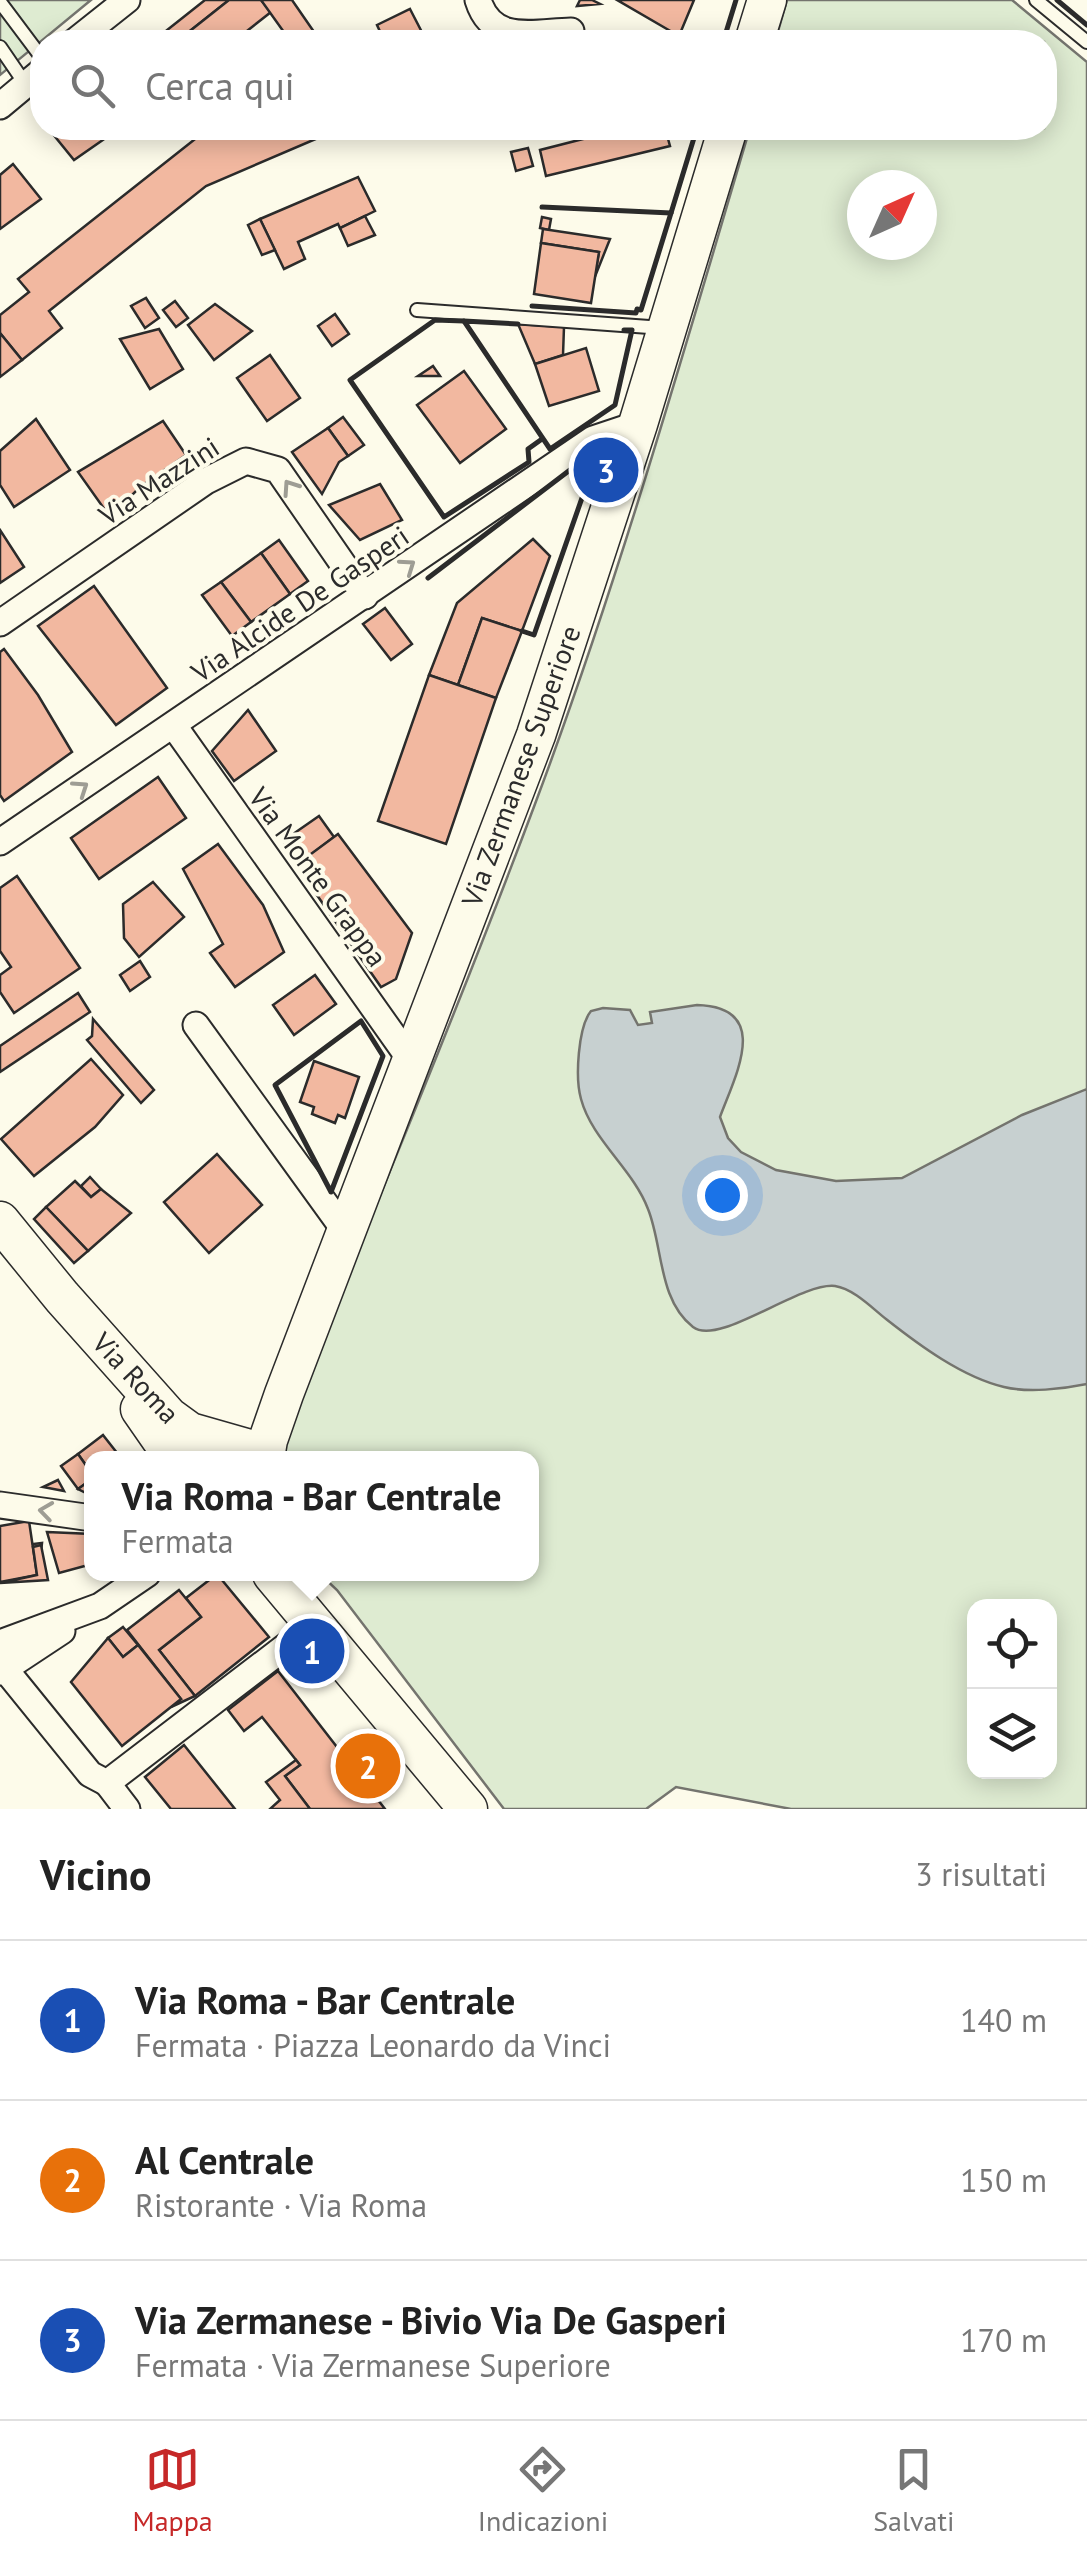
<!DOCTYPE html>
<html lang="it">
<head>
<meta charset="utf-8">
<style>
	:root { --surface:#fff; --page:#f2f2f2; --text:#222; --muted:#767676; --line:#e0e0e0; --accent:#c62828 }
	body { margin:0; font-family:"PT Sans",sans-serif; background:var(--page); color:var(--text) }
	.controls { position:absolute; right:30px; bottom:30px; display:grid; overflow:hidden; border-radius:20px; box-shadow:0 5px 25px #0003 }
	.controls button { width:90px; height:90px; display:grid; place-items:center; padding:0; border:0; border-bottom:2px solid var(--line); background:var(--surface); color:var(--text); font:50px sans-serif }
	.compass { position:absolute; left:847px; top:170px; width:90px; height:90px; border-radius:50%; background:var(--surface); box-shadow:0 5px 25px #0003; rotate:45deg }
	.you { position:absolute; left:722px; top:1195px; width:35px; height:35px; margin:-25px; border:8px solid #fff; border-radius:50%; background:#1a73e8; box-shadow:0 0 0 15px #1a73e833 }
	.badge { display:grid; place-items:center; width:65px; height:65px; border-radius:50%; background:var(--accent); color:#fff; font-size:32px; font-weight:700 }
	.pin { position:absolute; translate:-50% -50%; border:5px solid #fff; box-shadow:0 2px 10px #0006 }
	.popup { position:absolute; left:84px; top:1451px; width:455px; height:130px; box-sizing:border-box; display:grid; place-content:center; border-radius:20px; background:var(--surface); filter:drop-shadow(0 2px 8px #0005); font-size:32px; white-space:nowrap; color:var(--muted) }
	.popup b { font-size:38px; color:var(--text) }
	.popup::after { content:''; position:absolute; left:50%; top:100%; margin-left:-20px; border:20px solid transparent; border-top-color:var(--surface) }
	.list { margin:0; padding:0; list-style:none }
	h2 { display:flex; justify-content:space-between; align-items:center; height:130px; margin:0; padding:0 40px; font-size:42px }
	h2 small { font-size:32px; font-weight:400; color:var(--muted) }
	.list li { display:grid; grid-template-columns:65px 1fr auto; gap:30px; align-items:center; box-sizing:border-box; height:160px; padding:0 40px; border-top:2px solid var(--line) }
	.list b { display:block; font-size:38px; white-space:nowrap }
	.list p { margin:0; font-size:32px; white-space:nowrap; color:var(--muted) }
	.list em { font-size:32px; font-style:normal; color:var(--muted) }
	.icon { flex:none; width:55px; height:55px; fill:none; stroke:currentColor; stroke-width:2; stroke-linecap:round; stroke-linejoin:round }
	.map { position:relative; flex:none; width:1087px; height:1809px; overflow:hidden }
	.search { position:absolute; background:var(--surface); box-shadow:0 5px 25px #0003; left:30px; right:30px; top:30px; height:110px; display:flex; align-items:center; gap:25px; box-sizing:border-box; padding:0 35px; border-radius:40px; color:var(--muted); font-size:38px }
	.sheet { height:610px; background:var(--surface) }
	nav { display:flex; justify-content:space-around; align-items:center; box-sizing:border-box; height:140px; border-top:2px solid var(--line); background:var(--surface); font-size:28px; color:var(--muted) }
	nav a { display:grid; justify-items:center; gap:5px }
	nav .on { color:var(--accent) }
	.map>svg:first-child { display:block }
	.green { fill:#deebd1; stroke:#74746e; stroke-width:2.5; fill-rule:evenodd }
	.water { fill:#c7d0d0; stroke:#74746e; stroke-width:2.5 }
	.building { fill:#f2b8a0; stroke:#2b2b2b; stroke-width:2.5 }
	.lines { fill:none; stroke-linecap:round; stroke-linejoin:round }
	.lane-casing { stroke:#2b2b2b; stroke-width:16 }
	.street-casing { stroke:#2b2b2b; stroke-width:29 }
	.secondary-casing { stroke:#2b2b2b; stroke-width:41 }
	.lane { stroke:#fdfbea; stroke-width:12 }
	.street { stroke:#fdfbea; stroke-width:25 }
	.secondary { stroke:#fdfbea; stroke-width:38 }
	.wall { stroke:#2b2b2b; stroke-width:5 }
	.oneway { stroke:#9e9d94 }
	.labels { text-anchor:middle; stroke-width:8; stroke-linejoin:round; paint-order:stroke }
	.street-label { font-size:28px; fill:#2b2b2b; stroke:#fdfbea }
</style>
</head>
<body>
<div class="map">
<svg width="1087" height="1809" viewBox="0 0 1087 1809">
	<rect width="100%" height="100%" fill="#fdfbea"/>
	<g class="green">
		<polygon points="0,0 91,0 0,75"/>
		<path d="M 787,0 L 1012,0 L 1087,62 L 1087,1809 L 791,1809 L 676,1787 L 646,1809 L 504,1809 L 337,1590 L 320,1574 L 532,1574 L 532,1458 L 280,1458 L 293,1407 C 375,1207 459,1007 535,804 C 618,583 683,354 750,128 L 1044,128 L 1044,42 L 775,42 ZM 862,185 L 922,185 L 922,245 L 862,245 ZM 974,1606 L 1050,1606 L 1050,1772 L 974,1772 Z"/>
	</g>
	<path class="water" d="M 697,1005 C 773,1007 735,1076 720,1117 L 728,1138 L 741,1152 L 776,1170 L 836,1181 L 902,1178 L 1022,1115 L 1087,1089 L 1087,1384 C 1063,1389 1028,1393 1004,1387 C 962,1377 919,1345 886,1319 C 872,1308 854,1289 835,1286 C 800,1282 719,1347 693,1327 C 658,1300 663,1246 648,1209 C 633,1169 592,1140 581,1099 C 575,1078 578,1027 591,1011 L 603,1008 L 630,1010 L 638,1025 L 652,1023 L 650,1012 Z"/>
	<g class="building">
		<polygon points="205,0 229,0 176,42 152,42"/>
		<polygon points="229,0 261,0 271,12 233,42 176,42"/>
		<polygon points="261,0 292,0 321,42 291,42"/>
		<polygon points="580,0 592,0 600,4 577,6"/>
		<polygon points="617,0 694,0 679,36"/>
		<polygon points="410,9 427,42 385,42 377,25"/>
		<polygon points="48,128 120,128 74,160"/>
		<polygon points="209,128 339,129 206,186 49,311 62,328 22,360 0,333 0,315 29,292 18,279"/>
		<polygon points="626,128 665,128 670,146 546,176 540,150"/>
		<polygon points="528,148 533,166 516,171 511,152"/>
		<polygon points="13,164 41,199 0,229 0,175"/>
		<polygon points="358,177 375,211 340,228 338,224 298,242 305,259 284,269 260,219"/>
		<polygon points="365,216 375,235 348,246 340,228"/>
		<polygon points="542,217 551,219 549,230 540,228"/>
		<polygon points="260,219 275,250 262,255 248,225"/>
		<polygon points="543,229 610,239 594,279 599,252 541,243"/>
		<polygon points="541,243 599,252 591,303 534,294"/>
		<polygon points="146,298 159,318 145,328 131,306"/>
		<polygon points="175,301 188,318 176,327 163,310"/>
		<polygon points="215,304 252,331 214,360 188,325"/>
		<polygon points="335,314 349,334 332,346 318,326"/>
		<polygon points="518,324 564,327 563,355 535,364"/>
		<polygon points="159,329 183,369 150,389 120,339"/>
		<polygon points="0,333 22,360 0,377"/>
		<polygon points="586,348 599,391 549,406 535,364"/>
		<polygon points="270,355 300,398 267,421 237,378"/>
		<polygon points="433,366 440,376 418,376"/>
		<polygon points="464,371 506,429 460,463 417,405"/>
		<polygon points="343,417 364,445 348,456 328,428"/>
		<polygon points="36,419 70,470 14,507 0,485 0,451"/>
		<polygon points="163,421 186,455 140,487 110,517 78,472"/>
		<polygon points="328,428 348,456 339,462 322,494 292,452"/>
		<polygon points="380,484 402,520 360,540 329,505"/>
		<polygon points="0,530 24,567 0,583"/>
		<polygon points="533,539 550,556 522,631 482,618 458,685 429,675 457,603"/>
		<polygon points="279,540 308,581 290,594 261,553"/>
		<polygon points="261,553 290,594 251,622 221,582"/>
		<polygon points="221,582 251,622 232,636 202,595"/>
		<polygon points="94,586 167,688 116,725 38,626"/>
		<polygon points="385,608 412,644 391,660 363,624"/>
		<polygon points="482,618 522,631 496,698 458,685"/>
		<polygon points="4,649 38,695 72,752 4,801 0,795 0,652"/>
		<polygon points="429,675 496,698 446,844 378,821"/>
		<polygon points="248,710 276,751 234,781 212,751"/>
		<polygon points="158,777 186,818 99,879 71,838"/>
		<polygon points="319,816 334,837 299,864 283,841"/>
		<polygon points="338,834 412,933 396,979 381,987 296,865"/>
		<polygon points="218,844 263,905 284,952 235,987 210,953 223,944 183,869"/>
		<polygon points="17,876 80,968 14,1013 0,992 0,975 11,967 0,951 0,888"/>
		<polygon points="153,882 184,917 139,957 124,938 123,904"/>
		<polygon points="140,961 150,977 130,991 120,975"/>
		<polygon points="315,975 336,1004 294,1035 273,1005"/>
		<polygon points="78,993 90,1012 0,1072 0,1046"/>
		<polygon points="93,1019 154,1090 141,1103 87,1040 92,1036"/>
		<polygon points="91,1059 123,1095 95,1127 34,1176 1,1139"/>
		<polygon points="314,1061 359,1077 345,1118 338,1115 335,1123 312,1114 314,1107 300,1102"/>
		<polygon points="217,1154 262,1205 209,1253 164,1202"/>
		<polygon points="90,1177 101,1189 91,1197 81,1186"/>
		<polygon points="75,1181 91,1197 101,1189 131,1213 88,1251 46,1207"/>
		<polygon points="46,1207 88,1251 74,1263 34,1219"/>
		<polygon points="103,1435 121,1458 92,1458 92,1474 78,1454"/>
		<polygon points="78,1454 92,1474 92,1479 78,1489 61,1466"/>
		<polygon points="92,1479 92,1496 78,1489"/>
		<polygon points="58,1480 64,1491 43,1487"/>
		<polygon points="29,1521 37,1575 0,1582 0,1526"/>
		<polygon points="47,1532 92,1534 92,1564 59,1573"/>
		<polygon points="42,1543 38,1577 33,1544"/>
		<polygon points="41,1545 48,1580 0,1583 37,1575 33,1547"/>
		<polygon points="217,1574 269,1637 195,1696 159,1650 201,1617 186,1598"/>
		<polygon points="179,1590 201,1617 159,1650 195,1696 171,1707 181,1699 127,1630"/>
		<polygon points="123,1627 138,1645 123,1657 108,1638"/>
		<polygon points="108,1638 123,1657 138,1645 181,1699 122,1746 71,1682"/>
		<polygon points="278,1671 385,1809 310,1809 285,1776 300,1765 262,1717 244,1731 228,1710"/>
		<polygon points="184,1745 235,1809 171,1809 145,1777"/>
		<polygon points="296,1760 300,1765 285,1776 310,1809 270,1809 280,1800 266,1782"/>
	</g>
	<g class="lines">
		<defs>
			<g id="lane">
				<polyline points="1036,0 1087,42"/>
				<polyline points="0,2 42,58"/>
				<polyline points="0,47 26,85"/>
				<polyline points="417,310 663,328"/>
			</g>
			<g id="street">
				<path d="M 478,0 C 492,45 533,32 571,31"/>
				<polyline points="74,42 127,0"/>
				<polyline points="0,106 42,71"/>
				<polyline points="0,623 206,481 246,461 278,470 365,596"/>
				<polyline points="174,726 412,1062"/>
				<polyline points="0,842 593,439 638,424"/>
				<polyline points="196,1025 345,1231"/>
				<polyline points="0,1505 92,1518"/>
				<polyline points="0,1643 100,1606 147,1574"/>
				<polyline points="0,1663 90,1774 107,1783 315,1624"/>
				<polyline points="0,1672 62,1631"/>
				<polyline points="107,1783 127,1809"/>
			</g>
			<g id="secondary">
				<polyline points="754,42 767,0"/>
				<polyline points="0,1221 62,1297 168,1416 190,1432 246,1448 256,1458"/>
				<polyline points="140,1409 174,1458"/>
				<polyline points="265,1458 268,1440 284,1394 536,735 638,424 728,128"/>
				<polyline points="272,1574 468,1809"/>
			</g>
		</defs>
		<use href="#lane" class="lane-casing"/>
		<use href="#street" class="street-casing"/>
		<use href="#secondary" class="secondary-casing"/>
		<use href="#lane" class="lane"/>
		<use href="#street" class="street"/>
		<use href="#secondary" class="secondary"/>
		<g class="wall">
			<polyline points="1057,0 1087,25"/>
			<polyline points="723,42 736,0"/>
			<polyline points="542,207 671,213 697,128"/>
			<polyline points="532,306 636,313 637,309 641,310 671,213"/>
			<polyline points="464,321 435,320 350,380 444,517 529,462 528,449 542,439"/>
			<polyline points="518,324 464,321 550,449 615,405 632,330 624,330"/>
			<polyline points="428,578 587,457 596,458 534,635 522,631"/>
			<polygon points="361,1021 383,1056 331,1192 275,1085"/>
		</g>
	</g>
	<defs><path id="oneway-chevron" d="M-2-3.5L2.5 0L-2 3.5" fill="none" stroke-width="1.6" stroke-linecap="round" stroke-linejoin="round" transform="scale(2.5)"/></defs>
	<g class="oneway">
		<use href="#oneway-chevron" transform="translate(290 487) rotate(-124)"/>
		<use href="#oneway-chevron" transform="translate(408 566) rotate(-35)"/>
		<use href="#oneway-chevron" transform="translate(81 788) rotate(-34)"/>
		<use href="#oneway-chevron" transform="translate(46 1511) rotate(-172)"/>
	</g>
	<g class="labels">
		<g class="street-label">
			<text transform="translate(159 481) rotate(-33)" y="10">Via Mazzini</text>
			<text transform="translate(300 604) rotate(-34)" y="10">Via Alcide De Gasperi</text>
			<text transform="translate(521 766) rotate(-70)" y="10">Via Zermanese Superiore</text>
			<text transform="translate(318 877) rotate(54)" y="10">Via Monte Grappa</text>
			<text transform="translate(136 1378) rotate(47)" y="10">Via Roma</text>
		</g>
	</g>
</svg>
<div class="controls">
<button><svg class="icon" aria-label="locate" viewBox="0 0 24 24"><circle cx="12" cy="12" r="6"/><path d="M12 2v4M12 18v4M2 12h4M18 12h4"/></svg></button>
<button><svg class="icon" aria-label="layers" viewBox="0 0 24 24"><path d="M12 4l9 5-9 5-9-5zM3 14l9 5 9-5"/></svg></button>
</div>
<svg class="compass" viewBox="-18 -18 36 36"><path d="M0-13l5 13h-10z" fill="#e53935"/><path d="M0 13l5-13h-10z" fill="#767676"/></svg>
<div class="you"></div>
<div class="pin badge" style="left:312px;top:1651px;background:#1a4fb4">1</div>
<div class="popup"><b>Via Roma - Bar Centrale</b>Fermata</div>
<div class="pin badge" style="left:368px;top:1766px;background:#e8710a">2</div>
<div class="pin badge" style="left:606px;top:470px;background:#1a4fb4">3</div>
<div class="search"><svg class="icon" aria-label="search" viewBox="0 0 24 24"><circle cx="10" cy="10" r="6"/><path d="M15 15l6 6"/></svg>Cerca qui</div>
</div>
<section class="sheet">
<h2>Vicino<small>3 risultati</small></h2>
<ul class="list">
<li><span class="badge" style="background:#1a4fb4">1</span><div><b>Via Roma - Bar Centrale</b><p>Fermata · Piazza Leonardo da Vinci</p></div><em>140 m</em></li>
<li><span class="badge" style="background:#e8710a">2</span><div><b>Al Centrale</b><p>Ristorante · Via Roma</p></div><em>150 m</em></li>
<li><span class="badge" style="background:#1a4fb4">3</span><div><b>Via Zermanese - Bivio Via De Gasperi</b><p>Fermata · Via Zermanese Superiore</p></div><em>170 m</em></li>
</ul>
</section>
<nav>
<a class="on"><svg class="icon" aria-label="map" viewBox="0 0 24 24"><path d="M3 6l6-2 6 2 6-2v14l-6 2-6-2-6 2zM9 4v14M15 6v14"/></svg>Mappa</a>
<a><svg class="icon" aria-label="directions" viewBox="0 0 24 24"><path d="M12 3l9 9-9 9-9-9zM9 14v-3h6M13 9l2 2-2 2"/></svg>Indicazioni</a>
<a><svg class="icon" aria-label="saved" viewBox="0 0 24 24"><path d="M7 4h10v16l-5-4-5 4z"/></svg>Salvati</a>
</nav>
</body>
</html>
